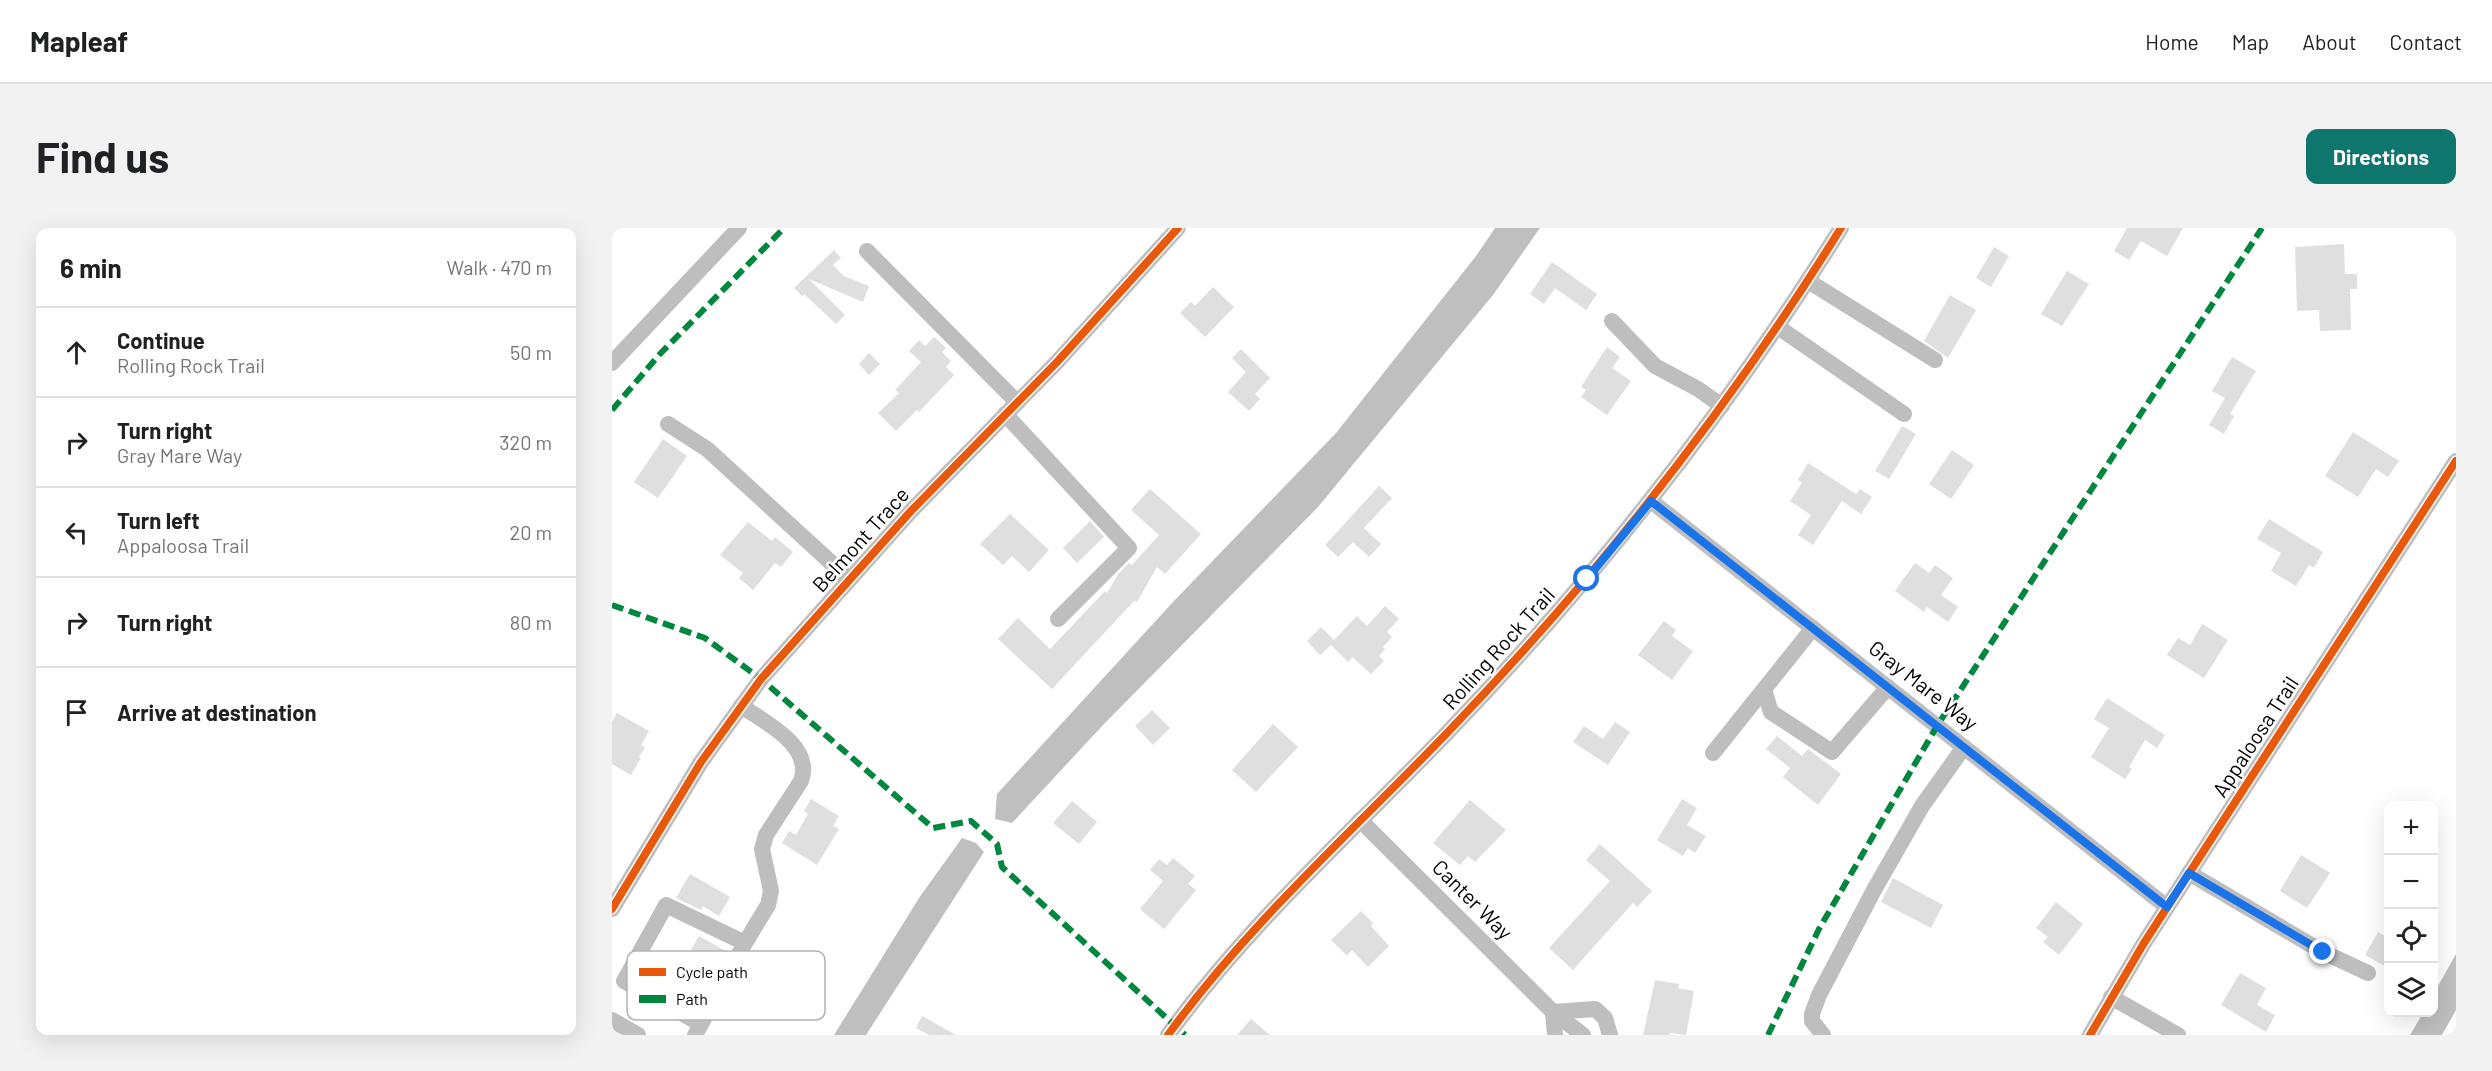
<!DOCTYPE html>
<html lang="en">
<head>
<meta charset="utf-8">
<style>
	:root { --surface:#fff; --page:#f2f2f2; --text:#202124; --muted:#757577; --line:#e0e0e0; --accent:#0f766e }
	body { margin:0; font-family:Barlow,sans-serif; background:var(--page); color:var(--text) }
	.controls { position:absolute; right:18px; bottom:18px; display:grid; overflow:hidden; border-radius:12px; box-shadow:0 6px 24px #0002 }
	.controls button { width:54px; height:54px; display:grid; place-items:center; padding:0; border:0; border-bottom:2px solid var(--line); background:var(--surface); color:var(--text); font:30px sans-serif }
	.stop { position:absolute; width:18px; height:18px; margin:-14px; border:4px solid #1a73e8; border-radius:50%; background:#fff }
	.stop.end { background:#1a73e8; border-color:#fff; box-shadow:0 2px 6px #0008 }
	.list { margin:0; padding:0; list-style:none }
	h2 { display:flex; justify-content:space-between; align-items:center; height:78px; margin:0; padding:0 24px; font-size:26px }
	h2 small { font-size:20px; font-weight:400; color:var(--muted) }
	.list li { display:grid; grid-template-columns:39px 1fr auto; gap:18px; align-items:center; box-sizing:border-box; height:90px; padding:0 24px; border-top:2px solid var(--line) }
	.list b { display:block; font-size:22px; white-space:nowrap }
	.list p { margin:0; font-size:20px; white-space:nowrap; color:var(--muted) }
	.list em { font-size:20px; font-style:normal; color:var(--muted) }
	.icon { flex:none; width:33px; height:33px; fill:none; stroke:currentColor; stroke-width:2; stroke-linecap:round; stroke-linejoin:round }
	.map { position:relative; flex:none; width:1844px; height:807px; overflow:hidden; border-radius:12px }
	header { display:flex; align-items:center; gap:36px; box-sizing:border-box; height:84px; padding:0 30px; background:var(--surface); border-bottom:2px solid var(--line) }
	header strong { font-size:28px }
	nav { display:flex; gap:33px; margin-inline-start:auto; font-size:21px }
	.intro { display:flex; align-items:center; justify-content:space-between; box-sizing:border-box; height:144px; padding:0 36px }
	h1 { margin:0; font-size:42px }
	.button { padding:15px 27px; border-radius:12px; background:var(--accent); color:#fff; font-size:21px; font-weight:700 }
	main { display:flex; gap:36px; padding:0 36px }
	aside { flex:1; background:var(--surface); border-radius:12px; box-shadow:0 6px 24px #0002 }
	.map>svg:first-child { display:block }
	.water { fill:#bfbfbf }
	.building { fill:#dfdfdf }
	.lines { fill:none; stroke-linecap:round; stroke-linejoin:round }
	.minor { stroke:#bebebe; stroke-width:16 }
	.quiet { stroke:#00873e; stroke-width:6; stroke-dasharray:12 6; stroke-linecap:butt }
	.cycleway-casing { stroke:#fff; stroke-width:11 }
	.cycleway { stroke:#e8590c; stroke-width:8 }
	.route { stroke:#1a73e8; stroke-width:8 }
	.labels { text-anchor:middle; stroke-width:5; stroke-linejoin:round; paint-order:stroke }
	.street-label { font-size:21px; fill:#000; stroke:#fff }
	.key { fill:#fff; stroke:#b2b2b2; stroke-width:1.5 }
	.key-label { font-size:16px; fill:#000 }
</style>
</head>
<body>
<header>
<strong>Mapleaf</strong>
<nav><a>Home</a><a>Map</a><a>About</a><a>Contact</a></nav>
</header>
<div class="intro"><h1>Find us</h1><a class="button">Directions</a></div>
<main>
<aside>
<h2>6 min<small>Walk · 470 m</small></h2>
<ul class="list">
<li><svg class="icon" aria-label="ahead" viewBox="0 0 24 24"><path d="M12 20V5M6 11l6-6 6 6"/></svg><div><b>Continue</b><p>Rolling Rock Trail</p></div><em>50 m</em></li>
<li><svg class="icon" aria-label="right" viewBox="0 0 24 24"><path d="M7 20v-9h11M14 6l5 5-5 5"/></svg><div><b>Turn right</b><p>Gray Mare Way</p></div><em>320 m</em></li>
<li><svg class="icon" aria-label="left" viewBox="0 0 24 24"><path d="M17 20v-9H6M10 6l-5 5 5 5"/></svg><div><b>Turn left</b><p>Appaloosa Trail</p></div><em>20 m</em></li>
<li><svg class="icon" aria-label="right" viewBox="0 0 24 24"><path d="M7 20v-9h11M14 6l5 5-5 5"/></svg><div><b>Turn right</b></div><em>80 m</em></li>
<li><svg class="icon" aria-label="arrive" viewBox="0 0 24 24"><path d="M6 21V4h12l-3 4 3 4H6"/></svg><div><b>Arrive at destination</b></div></li>
</ul>
</aside>
<div class="map">
<svg width="1844" height="807" viewBox="0 0 1844 807">
	<rect width="100%" height="100%" fill="#fff"/>
	<g class="water">
		<polygon points="883,0 928,0 881,67 706,279 491,497 400,595 383,591 385,566 561,374 724,205 864,28"/>
		<polygon points="350,610 364,615 372,624 254,807 222,807 307,670"/>
		<polygon points="1844,726 1844,782 1830,807 1798,807 1811,785 1822,784 1822,765"/>
	</g>
	<g class="building">
		<polygon points="1515,0 1571,0 1555,28 1529,13 1517,32 1502,23"/>
		<polygon points="1732,16 1733,46 1745,46 1745,61 1738,61 1739,102 1708,103 1707,82 1685,83 1683,19"/>
		<polygon points="1382,19 1397,28 1379,59 1364,50"/>
		<polygon points="222,22 229,30 221,37 232,48 257,58 251,74 197,51 233,87 224,96 192,66 190,68 182,60"/>
		<polygon points="940,34 985,66 974,82 943,60 932,76 918,66"/>
		<polygon points="1455,43 1477,56 1450,98 1429,86"/>
		<polygon points="601,59 622,79 593,109 568,85 579,74 583,78"/>
		<polygon points="1338,67 1364,82 1336,130 1312,113"/>
		<polygon points="322,109 334,120 330,124 339,133 334,139 342,147 307,184 305,182 284,203 266,185 287,165 283,162 309,134 297,123 307,112 313,118"/>
		<polygon points="995,119 1008,129 1000,140 1019,153 995,187 969,169 974,162 969,159"/>
		<polygon points="629,121 658,150 643,166 648,171 637,183 616,164 634,144 620,130"/>
		<polygon points="257,125 268,136 257,147 247,136"/>
		<polygon points="1620,129 1644,143 1618,186 1622,188 1612,206 1597,197 1613,170 1600,163"/>
		<polygon points="1290,198 1304,206 1277,251 1263,243"/>
		<polygon points="1741,204 1787,233 1776,249 1764,241 1746,269 1713,248"/>
		<polygon points="51,211 75,228 46,270 22,254"/>
		<polygon points="1340,222 1362,237 1339,271 1317,256"/>
		<polygon points="1196,235 1244,266 1248,261 1260,269 1249,286 1230,273 1201,317 1186,307 1199,287 1178,273 1190,255 1186,252"/>
		<polygon points="767,258 780,270 752,300 769,316 757,329 741,314 726,329 713,317"/>
		<polygon points="538,261 589,306 553,346 545,339 525,374 522,373 440,461 386,411 406,390 438,421 493,363 495,365 506,346 517,335 520,337 547,307 519,282"/>
		<polygon points="398,286 437,322 417,344 400,328 391,337 368,316"/>
		<polygon points="1657,291 1711,324 1702,340 1697,337 1684,358 1659,343 1669,325 1645,311"/>
		<polygon points="478,293 492,309 465,335 451,320"/>
		<polygon points="136,294 160,313 163,309 181,324 169,339 163,335 141,362 127,350 131,345 108,327"/>
		<polygon points="1303,335 1317,345 1323,337 1341,350 1329,367 1346,379 1336,394 1315,379 1312,384 1283,363"/>
		<polygon points="773,378 787,391 775,404 780,409 771,419 773,421 767,428 772,433 759,446 740,429 736,434 719,417 708,427 695,413 709,399 722,412 745,388 755,398"/>
		<polygon points="1052,393 1064,402 1060,408 1081,423 1060,452 1026,427"/>
		<polygon points="1590,396 1616,412 1592,450 1555,427 1566,410 1578,417"/>
		<polygon points="1495,470 1553,507 1545,520 1533,512 1517,539 1520,541 1513,551 1479,529 1497,500 1482,491"/>
		<polygon points="540,482 558,500 541,517 523,498"/>
		<polygon points="5,485 37,503 29,517 33,519 27,529 29,530 19,547 0,536 0,494"/>
		<polygon points="1003,494 1018,504 996,537 961,514 972,498 991,511"/>
		<polygon points="661,496 686,519 644,564 620,542"/>
		<polygon points="1165,508 1190,528 1196,521 1229,546 1206,577 1171,549 1178,540 1154,521"/>
		<polygon points="199,571 227,588 221,598 227,601 205,637 170,615 177,603 184,607 196,586 192,583"/>
		<polygon points="1070,571 1085,580 1075,597 1094,608 1083,625 1076,620 1071,628 1045,612"/>
		<polygon points="858,572 894,602 863,634 856,628 848,637 821,615"/>
		<polygon points="460,573 485,594 467,616 441,595"/>
		<polygon points="988,616 1040,663 1025,679 1021,675 961,742 937,720 998,653 974,632"/>
		<polygon points="1689,627 1718,645 1695,680 1668,663"/>
		<polygon points="561,630 583,648 576,656 584,662 552,701 528,681 551,653 538,642 547,631 555,637"/>
		<polygon points="78,646 118,669 107,688 91,678 89,682 64,670"/>
		<polygon points="1281,650 1331,677 1319,700 1269,674"/>
		<polygon points="1444,674 1471,696 1447,727 1431,714 1436,709 1424,700"/>
		<polygon points="749,683 761,695 759,698 777,718 756,739 740,722 735,728 719,712"/>
		<polygon points="1766,704 1776,710 1776,740 1753,727"/>
		<polygon points="87,708 114,723 82,780 27,749 41,726 68,741"/>
		<polygon points="1628,745 1654,760 1645,777 1663,787 1654,804 1609,777"/>
		<polygon points="1043,752 1067,756 1066,760 1082,763 1074,807 1058,805 1057,807 1031,807"/>
		<polygon points="310,788 344,807 317,807 304,800"/>
		<polygon points="639,791 658,807 625,807"/>
	</g>
	<g class="lines">
		<g class="minor">
			<polyline points="255,23 405,174"/>
			<polyline points="1196,53 1323,132"/>
			<polyline points="1000,93 1043,138 1086,161 1110,178"/>
			<polyline points="1166,99 1292,186"/>
			<polyline points="0,135 127,0"/>
			<polyline points="393,186 517,320 446,391"/>
			<polyline points="56,196 95,221 237,351"/>
			<polyline points="1039,273 1555,679"/>
			<polyline points="1152,462 1159,484 1220,524 1276,459"/>
			<path d="M 129,478 C 153,494 202,518 189,553 L 154,607 L 150,621 L 159,663 L 156,677 L 133,715"/>
			<polyline points="1101,525 1201,400"/>
			<polyline points="748,592 941,784 971,807"/>
			<polyline points="1577,645 1711,724 1756,745"/>
			<polyline points="0,681 89,534 149,451 299,283 445,134 566,0"/>
			<polyline points="1499,769 1566,807"/>
			<polyline points="941,784 983,781 993,790 998,807"/>
			<polyline points="941,784 943,807"/>
			<polyline points="0,792 26,807"/>
			<polyline points="83,807 89,796 133,715 54,677 12,753 89,796"/>
			<path d="M 556,807 C 637,695 740,604 836,504 C 984,350 1116,182 1229,0"/>
			<polyline points="1211,807 1200,793 1200,786 1207,767 1262,662 1310,578 1352,519"/>
			<polyline points="1478,807 1532,715 1844,233"/>
		</g>
		<g class="quiet">
			<polyline points="0,182 47,127 172,0"/>
			<polyline points="0,377 93,410 149,451 321,600 359,593 385,616 390,639 573,807"/>
			<polyline points="1156,807 1207,701 1325,498 1650,0"/>
		</g>
		<defs>
			<g id="cycleway">
				<polyline points="0,681 89,534 149,451 299,283 445,134 566,0"/>
				<path d="M 556,807 C 637,695 740,604 836,504 C 984,350 1116,182 1229,0"/>
				<polyline points="1478,807 1532,715 1844,233"/>
			</g>
		</defs>
		<use href="#cycleway" class="cycleway-casing"/>
		<use href="#cycleway" class="cycleway"/>
	</g>
	<g class="lines">
		<polyline class="route" points="975,351 1039,273 1555,679 1577,645 1711,724"/>
	</g>
	<g class="labels">
		<g class="street-label">
			<text transform="translate(249 312) rotate(-48)" y="7">Belmont Trace</text>
			<text transform="translate(887 421) rotate(-48)" y="7">Rolling Rock Trail</text>
			<text transform="translate(1311 458) rotate(38)" y="7">Gray Mare Way</text>
			<text transform="translate(1644 509) rotate(-57)" y="7">Appaloosa Trail</text>
			<text transform="translate(860 672) rotate(45)" y="7">Canter Way</text>
		</g>
	</g>
	<rect x="15" y="723" width="198" height="69" rx="9" class="key"/>
	<rect x="27" y="740" width="27" height="8" fill="#e8590c"/>
	<rect x="27" y="767" width="27" height="8" fill="#00873e"/>
	<g class="key-label">
		<text x="64" y="750">Cycle path</text>
		<text x="64" y="777">Path</text>
	</g>
</svg>
<div class="controls">
<button>+</button>
<button>−</button>
<button><svg class="icon" aria-label="locate" viewBox="0 0 24 24"><circle cx="12" cy="12" r="6"/><path d="M12 2v4M12 18v4M2 12h4M18 12h4"/></svg></button>
<button><svg class="icon" aria-label="layers" viewBox="0 0 24 24"><path d="M12 4l9 5-9 5-9-5zM3 14l9 5 9-5"/></svg></button>
</div>
<div class="stop" style="left:975px;top:351px"></div>
<div class="stop end" style="left:1711px;top:724px"></div>
</div>
</main>
</body>
</html>
